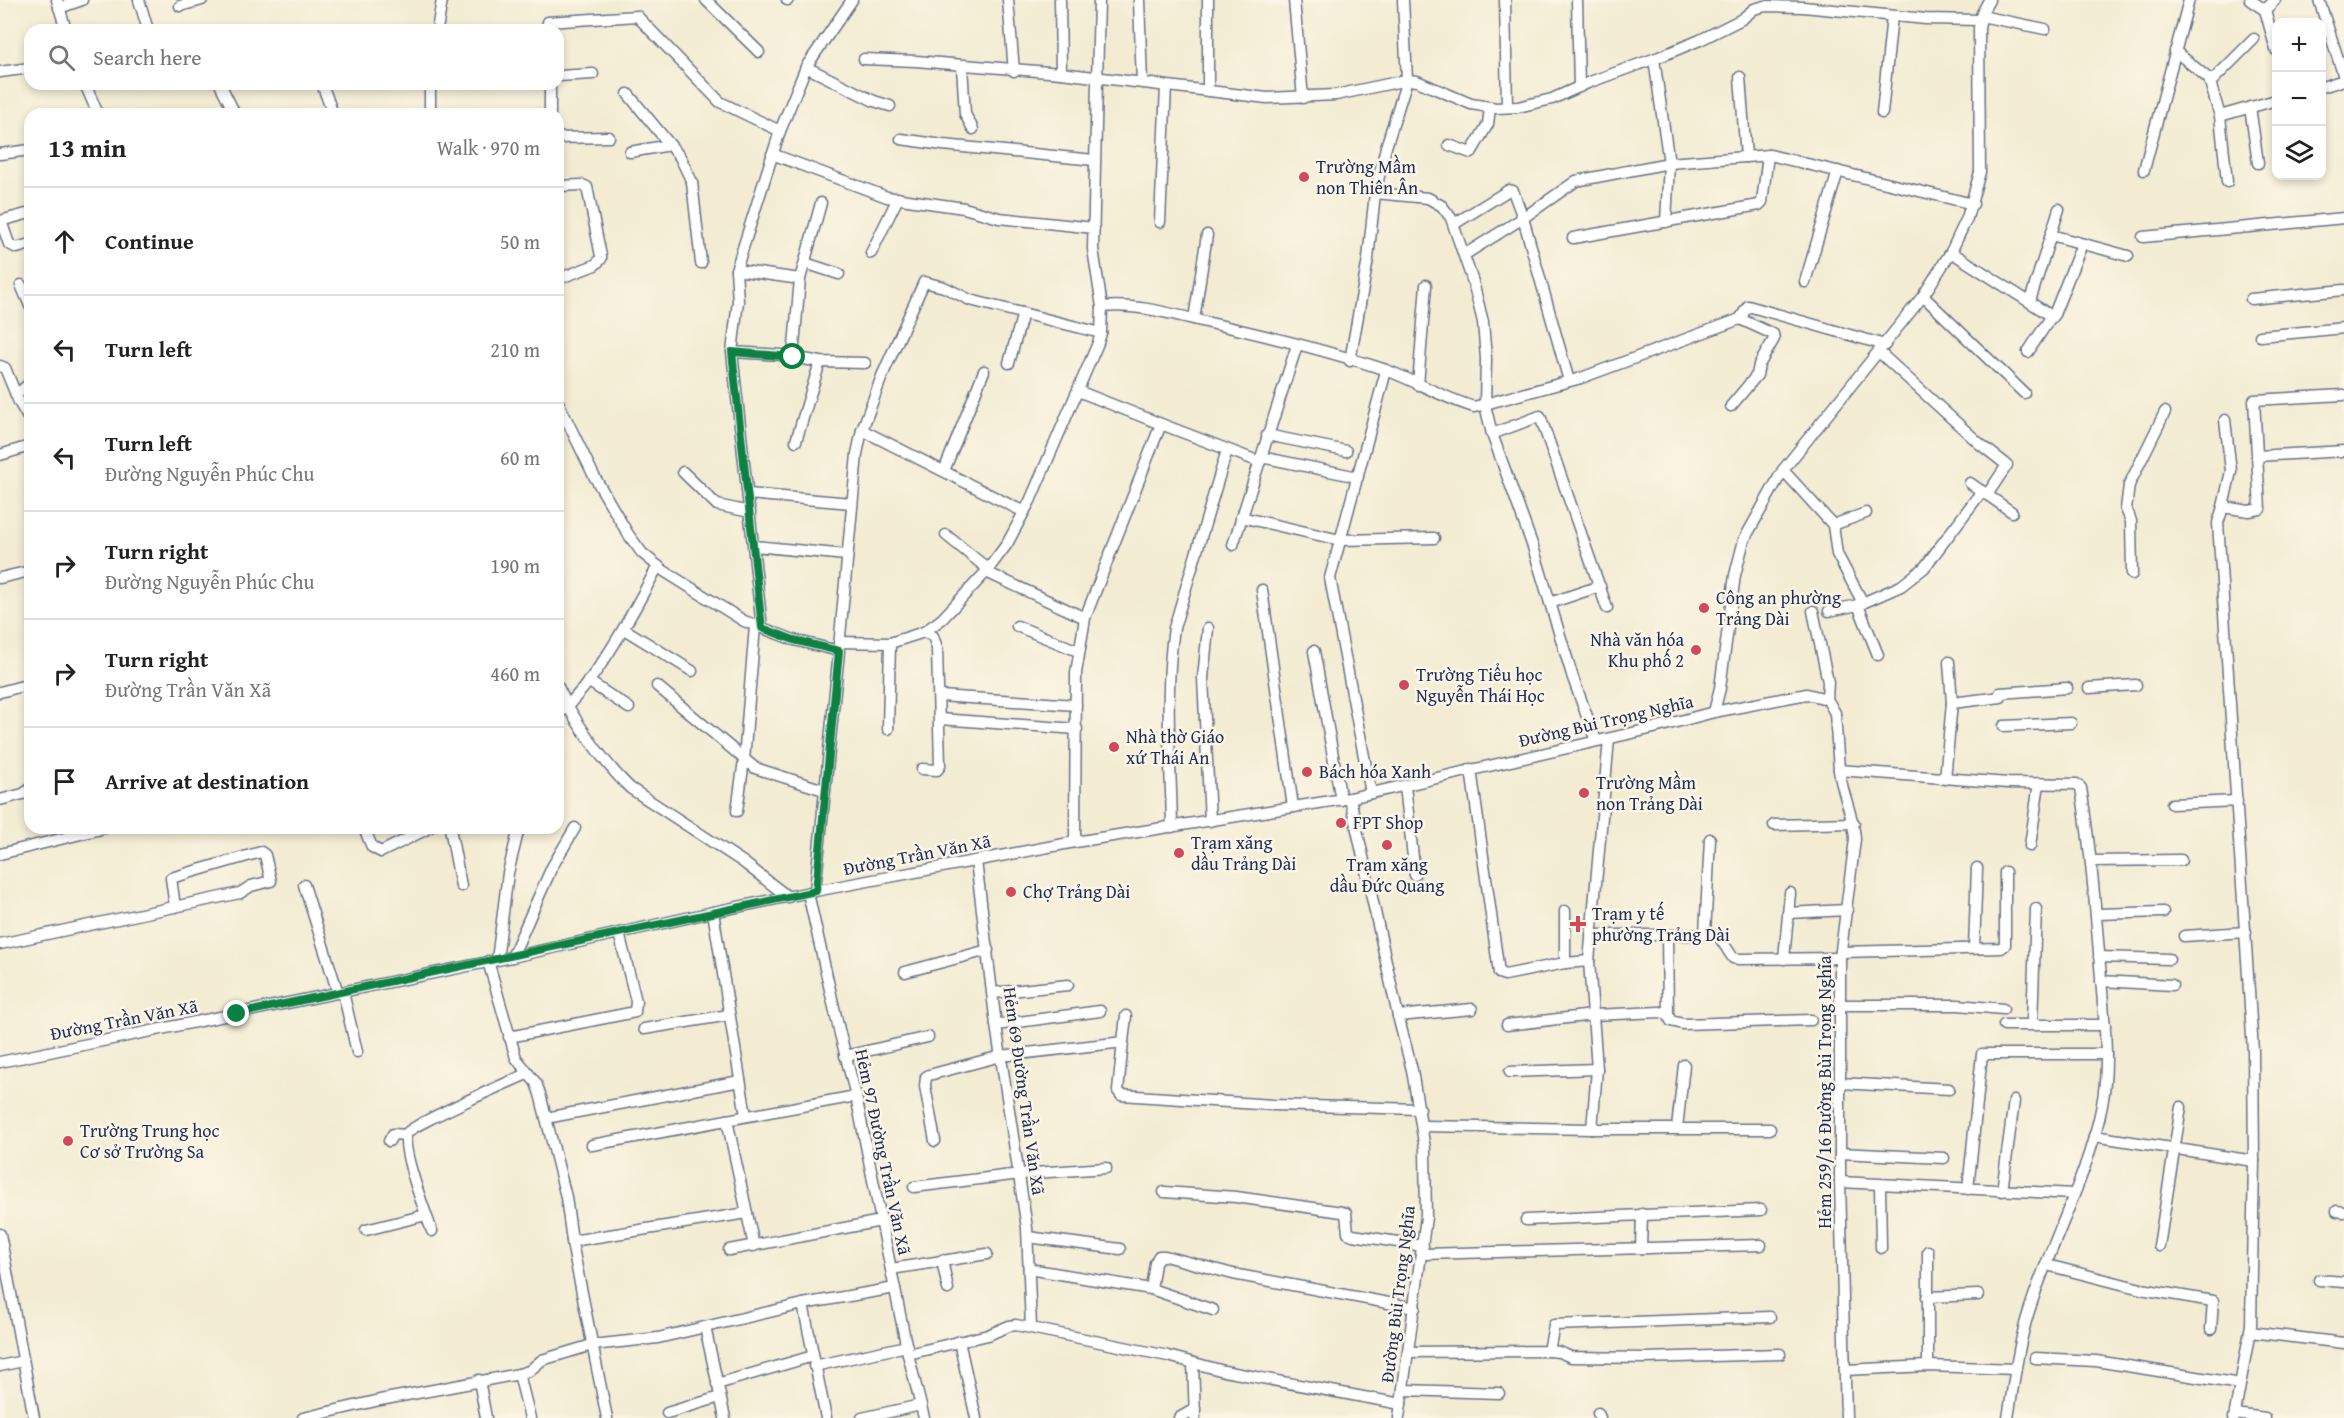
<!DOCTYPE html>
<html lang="en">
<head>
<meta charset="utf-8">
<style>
	:root { --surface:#fff; --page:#f6f6f6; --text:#222; --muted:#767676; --line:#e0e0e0 }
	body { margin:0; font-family:"Gentium Book Plus",serif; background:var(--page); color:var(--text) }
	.controls { position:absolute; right:18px; top:18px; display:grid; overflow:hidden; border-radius:12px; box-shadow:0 3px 9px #0003 }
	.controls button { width:54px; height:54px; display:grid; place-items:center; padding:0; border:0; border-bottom:2px solid var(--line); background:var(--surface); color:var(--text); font:30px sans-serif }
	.stop { position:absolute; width:18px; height:18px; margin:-14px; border:4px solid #0b8043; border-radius:50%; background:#fff }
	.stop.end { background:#0b8043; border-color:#fff; box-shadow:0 2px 6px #0008 }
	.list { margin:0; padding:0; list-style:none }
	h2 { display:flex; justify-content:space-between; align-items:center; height:78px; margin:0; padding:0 24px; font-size:26px }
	h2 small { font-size:20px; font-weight:400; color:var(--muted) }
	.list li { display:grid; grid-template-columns:39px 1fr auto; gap:18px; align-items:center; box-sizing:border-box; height:108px; padding:0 24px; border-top:2px solid var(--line) }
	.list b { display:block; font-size:22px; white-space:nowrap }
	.list p { margin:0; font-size:20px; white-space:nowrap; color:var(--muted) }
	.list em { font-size:20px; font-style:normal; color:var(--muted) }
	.icon { flex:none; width:33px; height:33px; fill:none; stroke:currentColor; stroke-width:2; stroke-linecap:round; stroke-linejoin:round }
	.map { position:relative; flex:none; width:2344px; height:1418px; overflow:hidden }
	.search { position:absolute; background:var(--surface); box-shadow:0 3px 9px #0003; left:24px; top:24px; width:540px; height:66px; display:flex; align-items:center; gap:15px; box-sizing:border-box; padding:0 21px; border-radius:18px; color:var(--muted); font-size:22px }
	.panel { position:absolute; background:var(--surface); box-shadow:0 3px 9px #0003; left:24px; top:108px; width:540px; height:726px; border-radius:18px }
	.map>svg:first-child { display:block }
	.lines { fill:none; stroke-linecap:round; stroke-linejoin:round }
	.minor-casing { stroke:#677187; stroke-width:13 }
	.minor { stroke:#fff; stroke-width:10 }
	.route { stroke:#0b8043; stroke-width:8 }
	.poi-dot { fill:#d1495b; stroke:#fcf5e5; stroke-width:2 }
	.labels { text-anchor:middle; stroke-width:5; stroke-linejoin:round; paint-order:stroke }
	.poi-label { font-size:18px; fill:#1b2f5e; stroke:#fcf5e5; text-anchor:start }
	.street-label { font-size:18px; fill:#1b2f5e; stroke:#fcf5e5 }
</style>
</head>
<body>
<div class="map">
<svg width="2344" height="1418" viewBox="0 0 2344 1418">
	<rect width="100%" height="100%" fill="#fcf5e5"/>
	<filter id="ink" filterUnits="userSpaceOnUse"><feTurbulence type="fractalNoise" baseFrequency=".0167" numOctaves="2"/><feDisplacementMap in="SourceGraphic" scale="12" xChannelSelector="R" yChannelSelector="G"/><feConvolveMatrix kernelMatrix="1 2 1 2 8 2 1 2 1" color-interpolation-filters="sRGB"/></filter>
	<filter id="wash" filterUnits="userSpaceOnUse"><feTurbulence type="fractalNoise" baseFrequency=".008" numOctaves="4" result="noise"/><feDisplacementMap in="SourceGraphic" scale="24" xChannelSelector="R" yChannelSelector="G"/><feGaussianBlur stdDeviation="1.35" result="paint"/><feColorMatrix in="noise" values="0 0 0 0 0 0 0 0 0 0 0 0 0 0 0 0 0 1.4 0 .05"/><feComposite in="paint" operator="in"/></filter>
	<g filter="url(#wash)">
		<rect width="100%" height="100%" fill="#f3ecd3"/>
	</g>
	<g filter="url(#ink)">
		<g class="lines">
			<defs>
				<g id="minor">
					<polyline points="57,0 66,30"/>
					<polyline points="139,0 148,30"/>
					<polyline points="706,0 759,52"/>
					<polyline points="787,0 788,0"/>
					<polyline points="1008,0 1014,71"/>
					<polyline points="1060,0 1061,73"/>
					<polyline points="1139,0 1142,83"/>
					<polyline points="1294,0 1303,98"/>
					<polyline points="1505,0 1507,107"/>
					<polyline points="1577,0 1579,87"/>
					<polyline points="2250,0 2265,10 2276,50"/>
					<polyline points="2319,0 2344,77"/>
					<polyline points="180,6 202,0"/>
					<polyline points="59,8 82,0"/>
					<polyline points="2265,10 2275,0"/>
					<polyline points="1981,16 2045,29"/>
					<polyline points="437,30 442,0"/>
					<polyline points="547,30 548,22 637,16 720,102 780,131"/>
					<polyline points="2175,51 2209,79 2220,116 2227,182"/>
					<polyline points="864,59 916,61 1061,73 1267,98 1336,95 1407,80 1417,81 1471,104 1496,108 1518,107 1552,99 1590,82 1659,57 1700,40 1742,19 1754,9 1765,6 1803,7 1926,19 1980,20"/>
					<polyline points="1654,59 1669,163 1666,222"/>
					<polyline points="962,66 965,114 973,129"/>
					<polyline points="806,67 874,101 890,106"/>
					<polyline points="0,72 30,68"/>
					<polyline points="558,76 593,74"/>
					<polyline points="1740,77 1746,157"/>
					<polyline points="2210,83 2254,39"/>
					<polyline points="85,84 98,114"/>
					<polyline points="220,84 235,114"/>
					<polyline points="322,84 333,114"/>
					<polyline points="550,84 550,114"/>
					<polyline points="2322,87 2344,80"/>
					<polyline points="1208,91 1208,0"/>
					<polyline points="628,94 680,157 692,182 701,263"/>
					<polyline points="2250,107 2258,163"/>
					<polyline points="1882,113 1892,16"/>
					<polyline points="430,114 430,84"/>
					<polyline points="2220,116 2276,100"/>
					<polyline points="558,138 609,137"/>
					<polyline points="901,139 943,145 1094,160"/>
					<polyline points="1449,145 1471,153 1488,124 1490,108"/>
					<polyline points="630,152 670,145"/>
					<polyline points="0,154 30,150"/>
					<polyline points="772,154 887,197 964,208 999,218 1094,228"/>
					<polyline points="2144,170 2189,0"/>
					<polyline points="558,186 582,185 587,187 601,256 601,259 595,265 558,279"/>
					<polyline points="1375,193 1428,198 1442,206 1451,218 1473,282 1483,322 1486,359 1485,405 1492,434 1533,547 1573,678 1596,741"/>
					<polyline points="0,221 30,213"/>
					<polyline points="1,221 9,244 17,248 30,244"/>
					<polyline points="1160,222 1166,86"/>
					<polyline points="1454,224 1509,190 1513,191 1523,218 1569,381"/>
					<polyline points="2051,235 2128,256"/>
					<polyline points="2143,237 2344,218"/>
					<polyline points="1573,238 1759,205 1762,202 1768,155"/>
					<polyline points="1951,252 2053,317 2082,244"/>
					<polyline points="871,253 898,198"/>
					<polyline points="1464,255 1523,218 1576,181 1669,163 1770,155 1973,204"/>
					<polyline points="805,263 839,274"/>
					<polyline points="736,270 800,279 821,203"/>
					<polyline points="1805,282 1838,171"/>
					<polyline points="21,285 30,306"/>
					<polyline points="1923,296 2024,393"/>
					<polyline points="2251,299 2344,290"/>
					<polyline points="2030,301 2059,209"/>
					<path d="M 1102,307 C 1137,303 1175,315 1210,323 C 1268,336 1329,351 1386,370 C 1416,381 1443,398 1474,407 L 1581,378 L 1740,319 L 1748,306 L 1885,345"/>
					<polyline points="1194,319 1207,235"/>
					<polyline points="2260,336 2344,328"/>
					<polyline points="732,352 782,355 820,362 865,363"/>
					<polyline points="1879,352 1980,444 2007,465 1987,495"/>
					<polyline points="2028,352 2051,317"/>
					<polyline points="793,357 800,279"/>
					<polyline points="1350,361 1368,259 1375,193 1386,147 1407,80 1403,0"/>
					<polyline points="1009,363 1023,313"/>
					<polyline points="0,366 5,368 19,402 30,421"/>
					<polyline points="1418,385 1426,285"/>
					<polyline points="1078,391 1161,424"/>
					<polyline points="16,395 30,383"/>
					<polyline points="558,402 594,476 628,534 642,553 664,571 744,621 794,640 839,651 815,891"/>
					<polyline points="1731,406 1757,375 1759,365 1774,339 1773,334 1740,319"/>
					<polyline points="862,430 1024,512"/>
					<polyline points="1492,434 1540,416 1607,608"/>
					<polyline points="1267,435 1346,451"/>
					<polyline points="796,441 820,362"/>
					<polyline points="0,455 30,446"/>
					<polyline points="2257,456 2344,451"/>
					<polyline points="1261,457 1358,477"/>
					<polyline points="1783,470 1833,525 1837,554 1863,603"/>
					<polyline points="944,471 984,371"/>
					<polyline points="683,472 717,505 750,512"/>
					<polyline points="1970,483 2012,512"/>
					<polyline points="748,494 851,503"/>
					<polyline points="2223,507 2231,471 2225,420"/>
					<polyline points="1241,517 1340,540 1434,538"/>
					<polyline points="1833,525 1866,513"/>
					<polyline points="946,535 988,569"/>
					<polyline points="1233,545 1297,345"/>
					<polyline points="754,546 846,555"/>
					<polyline points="986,572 1085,618"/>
					<polyline points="2132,574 2131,521 2126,509 2129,485 2165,412"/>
					<polyline points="0,578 30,571"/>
					<polyline points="1262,590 1293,807"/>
					<polyline points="1550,603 1600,586"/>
					<polyline points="1858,605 1878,655"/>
					<polyline points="1813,611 1828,682 1827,699"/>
					<polyline points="1829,611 1858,605 1901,586 1924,568 1982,491"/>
					<polyline points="1017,626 1078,651"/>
					<polyline points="762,628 732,352 738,301 736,270 780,131 806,67 852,0"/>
					<polyline points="1208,628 1203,678 1210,821"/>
					<polyline points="624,629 692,671"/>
					<polyline points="839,642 890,643 924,632 942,619 986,572 1007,544 1030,501 1098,343 1101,333 1102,307 1093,249 1099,0"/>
					<polyline points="839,647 857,454 862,430 882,376 924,282 944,287 970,300 1101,333"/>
					<polyline points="1314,651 1341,800"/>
					<polyline points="1949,662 1952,703"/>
					<polyline points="588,681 629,708"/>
					<polyline points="657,686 755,768 824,790"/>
					<path d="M 558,687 C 574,721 603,762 630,788 L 743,862 L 788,897"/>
					<polyline points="2089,688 2136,685"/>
					<polyline points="0,692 30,684"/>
					<polyline points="2000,693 2067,688"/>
					<polyline points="940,696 1076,705"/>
					<path d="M 1714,712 L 1807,694 L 1827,699 L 1835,713 L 1839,770 L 2008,783 L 2077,784 L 2081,788 C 2091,851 2096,914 2101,978 C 2104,1020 2110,1063 2102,1105 C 2088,1177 2051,1241 2029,1311 C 2018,1345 2014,1382 2008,1418"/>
					<path d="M 558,715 C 601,676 630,617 658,566"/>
					<polyline points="940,719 1077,729"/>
					<polyline points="2004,726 2071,723"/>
					<polyline points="888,729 890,643"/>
					<polyline points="922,769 937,770 940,766 937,648 933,636 924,632"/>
					<polyline points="1471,769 1499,973 1505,975 1565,963 1589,961"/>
					<path d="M 1839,770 C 1842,794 1854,817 1855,839 L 1840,958 L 1840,1182 L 1846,1418"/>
					<polyline points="1945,779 1952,703 2001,697"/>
					<polyline points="1405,786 1415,875"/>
					<polyline points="1371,793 1330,578 1386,371"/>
					<polyline points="1350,798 1398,1016 1412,1070 1425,1149 1426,1217 1399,1418"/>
					<polyline points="0,800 23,794 30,789"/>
					<polyline points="2172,804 2237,801"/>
					<polyline points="737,811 744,760 755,626"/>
					<polyline points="1774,825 1854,823"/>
					<path d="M 1172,827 C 1171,761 1164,693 1174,628 L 1227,450"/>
					<polyline points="364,828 372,847 381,852 429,828"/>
					<polyline points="450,828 461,886"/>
					<polyline points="1075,842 1076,673 1085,618 1161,424 1260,462"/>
					<polyline points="2030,846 2039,783"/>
					<polyline points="0,854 105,828"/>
					<polyline points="976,861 996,1025 1027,1228 1031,1327"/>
					<polyline points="2092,861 2181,860"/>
					<polyline points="304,885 338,993"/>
					<polyline points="808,893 840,1034 856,1096 908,1354 924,1418"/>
					<polyline points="1565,911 1565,963"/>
					<polyline points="713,912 746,1116"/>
					<polyline points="1788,913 1847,910"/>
					<polyline points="2097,914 2163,912"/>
					<polyline points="1705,934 1710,839"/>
					<polyline points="1591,935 1718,935 1733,958 1739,959 1840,958"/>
					<polyline points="1667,935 1668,1014"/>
					<polyline points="2184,936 2246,932"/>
					<polyline points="0,944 240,893 251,886 271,881 265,855 261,852 171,878 175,907"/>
					<polyline points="1974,948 1977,868"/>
					<polyline points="1841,952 2001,948 2005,945 2005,872"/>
					<polyline points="512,957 552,867 575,828"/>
					<polyline points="2099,957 2169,959"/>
					<polyline points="1784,959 1790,893"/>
					<polyline points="497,960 508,873 519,828"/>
					<polyline points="488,961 516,1058 536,1083 540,1094 566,1197 573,1248 607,1418"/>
					<polyline points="905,972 988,950"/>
					<polyline points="2101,981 2172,985"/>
					<polyline points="343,992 357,1052"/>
					<polyline points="993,993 1068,985"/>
					<polyline points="1839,1005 1958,1005 2003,1009"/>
					<polyline points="1398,1016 1472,1009"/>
					<polyline points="2032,1024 2036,909"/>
					<polyline points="996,1025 1100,1011"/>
					<polyline points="1507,1025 1593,1015 1660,1012 1668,1014 1671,1021 1683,1024 1811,1020"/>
					<polyline points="2004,1025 2105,1025"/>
					<polyline points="644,1029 729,1015"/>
					<polyline points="509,1037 635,1012 636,1001 619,933"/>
					<polyline points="1123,1042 1126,1016"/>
					<polyline points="845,1056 928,1037"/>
					<polyline points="0,1062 512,957 713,912 815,891 1075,842 1350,798 1654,728 1714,712 1720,688 1735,575 1744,540 1783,470 1923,296 1951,252 1967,218 1980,172 1979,28 1982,13 1989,0"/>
					<polyline points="1510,1072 1597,1069"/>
					<polyline points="1840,1083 1949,1089"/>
					<polyline points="546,1118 740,1081"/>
					<polyline points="727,1120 754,1246"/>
					<polyline points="1423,1126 1592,1129 1770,1129"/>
					<polyline points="1677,1128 1684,1065"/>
					<polyline points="1592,1129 1597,1069 1589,961 1609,739"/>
					<polyline points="2094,1136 2254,1161"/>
					<polyline points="389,1141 393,1134 406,1135"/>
					<polyline points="935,1141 925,1086 926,1077 929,1075 1001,1056 1115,1043 1123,1042 1118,1091 1121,1095 1273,1105 1420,1109"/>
					<polyline points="592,1145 856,1096"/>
					<polyline points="1840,1153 1944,1158"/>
					<polyline points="1840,1182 2074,1194"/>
					<polyline points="1880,1185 1881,1248"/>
					<polyline points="914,1187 1020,1174 1106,1168"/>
					<polyline points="1968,1189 1982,1054 2106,1054"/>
					<polyline points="2002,1191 2014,1101"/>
					<polyline points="1164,1192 1236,1197 1342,1212 1346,1213 1348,1233 1353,1235 1423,1246"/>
					<polyline points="2337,1211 2344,1212"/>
					<polyline points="1526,1220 1761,1210"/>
					<polyline points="366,1230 426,1215"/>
					<path d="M 432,1231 C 426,1214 400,1148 407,1133 C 411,1125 511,1081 527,1074"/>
					<polyline points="0,1234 34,1418"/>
					<polyline points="1028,1237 1120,1249"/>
					<polyline points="572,1241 747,1213"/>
					<polyline points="2159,1246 2181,1107"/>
					<polyline points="1641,1248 1642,1214"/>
					<polyline points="729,1250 881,1221"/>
					<polyline points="1423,1254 1761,1245"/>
					<polyline points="942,1260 948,1289"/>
					<polyline points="2047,1265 2141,1289 2213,1301 2211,1329"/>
					<polyline points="891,1269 987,1254"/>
					<polyline points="1029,1269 1151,1289 1155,1263 1159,1256 1165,1256 1233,1274 1415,1308"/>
					<polyline points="2319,1280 2344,1282"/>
					<polyline points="1151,1289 1213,1310"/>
					<polyline points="1927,1297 1978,1295"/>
					<polyline points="803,1304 826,1418"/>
					<polyline points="705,1327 725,1418"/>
					<polyline points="2250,1332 2344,1343"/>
					<polyline points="959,1341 976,1418"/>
					<polyline points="1549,1351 1559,1352 1571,1357 1645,1358 1780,1354"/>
					<polyline points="1409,1352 1549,1351 1554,1325 1770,1317"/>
					<polyline points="908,1354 988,1335 1009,1326 1016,1325 1168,1356 1224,1371 1401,1404"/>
					<polyline points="2035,1358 2096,1361 2240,1384"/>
					<polyline points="1193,1363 1195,1418"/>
					<polyline points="0,1366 23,1361"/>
					<polyline points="814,1366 907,1346"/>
					<polyline points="1928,1366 1928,1251"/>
					<polyline points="1845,1370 1928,1366 2016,1369"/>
					<polyline points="519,1374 530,1418"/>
					<polyline points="479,1380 486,1418"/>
					<polyline points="717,1384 813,1356"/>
					<polyline points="1403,1390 1499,1393"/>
					<polyline points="667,1413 720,1397"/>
					<polyline points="1598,1413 1600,1418"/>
					<polyline points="2235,1414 2265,1418"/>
					<polyline points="303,1418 380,1400 519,1374 529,1371 542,1360 592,1345 658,1338 803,1304 895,1288"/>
					<polyline points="862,1418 921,1405"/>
					<polyline points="1179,1418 1195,1409"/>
					<polyline points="2234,1418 2251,1325 2254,1161 2253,1051 2218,523 2223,507 2249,511 2260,509 2254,400 2344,395"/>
				</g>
			</defs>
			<use href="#minor" class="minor-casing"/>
			<use href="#minor" class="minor"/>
		</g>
	</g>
	<g class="lines" filter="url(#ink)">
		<polyline class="route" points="237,1014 816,891 839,651 794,640 762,628 732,352 793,357"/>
	</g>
	<g class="poi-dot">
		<circle cx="1304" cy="177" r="6"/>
		<circle cx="1704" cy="608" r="6"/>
		<circle cx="1696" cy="650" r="6"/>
		<circle cx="1404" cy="685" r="6"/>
		<circle cx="1114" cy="747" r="6"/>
		<circle cx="1307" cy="772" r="6"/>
		<circle cx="1584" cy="793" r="6"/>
		<circle cx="1341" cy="823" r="6"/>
		<circle cx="1387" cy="845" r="6"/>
		<circle cx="1179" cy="853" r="6"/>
		<circle cx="1011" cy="892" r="6"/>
		<path d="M1575 915h6v6h6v6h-6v6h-6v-6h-6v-6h6z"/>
		<circle cx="68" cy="1141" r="6"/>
	</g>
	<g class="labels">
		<g class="poi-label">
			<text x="1316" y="173">Trường Mầm<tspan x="1316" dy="21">non Thiên Ân</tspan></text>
			<text x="1716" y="604">Công an phường<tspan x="1716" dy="21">Trảng Dài</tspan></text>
			<text x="1684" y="646" text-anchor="end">Nhà văn hóa<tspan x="1684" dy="21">Khu phố 2</tspan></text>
			<text x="1416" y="681">Trường Tiểu học<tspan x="1416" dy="21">Nguyễn Thái Học</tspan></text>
			<text x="1126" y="743">Nhà thờ Giáo<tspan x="1126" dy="21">xứ Thái An</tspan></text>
			<text x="1319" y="778">Bách hóa Xanh</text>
			<text x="1596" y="789">Trường Mầm<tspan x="1596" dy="21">non Trảng Dài</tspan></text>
			<text x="1353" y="829">FPT Shop</text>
			<text x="1191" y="849">Trạm xăng<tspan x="1191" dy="21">dầu Trảng Dài</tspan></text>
			<text x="1387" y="871" text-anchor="middle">Trạm xăng<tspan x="1387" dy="21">dầu Đức Quang</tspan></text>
			<text x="1023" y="898">Chợ Trảng Dài</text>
			<text x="1592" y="920">Trạm y tế<tspan x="1592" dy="21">phường Trảng Dài</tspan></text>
			<text x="80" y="1137">Trường Trung học<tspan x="80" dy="21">Cơ sở Trường Sa</tspan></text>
		</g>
		<g class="street-label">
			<text transform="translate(1606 721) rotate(-13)" y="6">Đường Bùi Trọng Nghĩa</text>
			<text transform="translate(917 855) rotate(-11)" y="6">Đường Trần Văn Xã</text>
			<text transform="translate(124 1020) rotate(-11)" y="6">Đường Trần Văn Xã</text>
			<text transform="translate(1024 1091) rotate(82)" y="6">Hẻm 69 Đường Trần Văn Xã</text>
			<text transform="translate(1825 1092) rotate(-90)" y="6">Hẻm 259/16 Đường Bùi Trọng Nghĩa</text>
			<text transform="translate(883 1152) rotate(78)" y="6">Hẻm 97 Đường Trần Văn Xã</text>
			<text transform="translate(1398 1294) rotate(-83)" y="6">Đường Bùi Trọng Nghĩa</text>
		</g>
	</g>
</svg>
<div class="controls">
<button>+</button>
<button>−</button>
<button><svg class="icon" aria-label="layers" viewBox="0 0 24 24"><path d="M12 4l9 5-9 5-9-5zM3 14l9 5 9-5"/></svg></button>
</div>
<div class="stop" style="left:793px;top:357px"></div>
<div class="stop end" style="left:237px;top:1014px"></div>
<div class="search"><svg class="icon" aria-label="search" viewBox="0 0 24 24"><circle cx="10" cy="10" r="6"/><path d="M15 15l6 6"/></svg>Search here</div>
<section class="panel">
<h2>13 min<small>Walk · 970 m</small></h2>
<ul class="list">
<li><svg class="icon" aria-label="ahead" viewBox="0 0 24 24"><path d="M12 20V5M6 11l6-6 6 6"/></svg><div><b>Continue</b></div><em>50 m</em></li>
<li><svg class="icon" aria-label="left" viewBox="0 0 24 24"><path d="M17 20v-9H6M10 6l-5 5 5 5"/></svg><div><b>Turn left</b></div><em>210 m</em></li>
<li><svg class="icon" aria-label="left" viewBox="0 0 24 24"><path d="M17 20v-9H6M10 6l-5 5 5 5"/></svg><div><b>Turn left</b><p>Đường Nguyễn Phúc Chu</p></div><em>60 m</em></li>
<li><svg class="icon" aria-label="right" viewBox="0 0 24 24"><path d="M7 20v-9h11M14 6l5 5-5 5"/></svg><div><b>Turn right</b><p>Đường Nguyễn Phúc Chu</p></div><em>190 m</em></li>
<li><svg class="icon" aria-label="right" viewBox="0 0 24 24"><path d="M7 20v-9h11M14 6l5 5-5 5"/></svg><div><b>Turn right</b><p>Đường Trần Văn Xã</p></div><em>460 m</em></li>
<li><svg class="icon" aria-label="arrive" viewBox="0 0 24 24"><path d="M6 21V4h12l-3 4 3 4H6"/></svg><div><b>Arrive at destination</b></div></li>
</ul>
</section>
</div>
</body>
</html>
